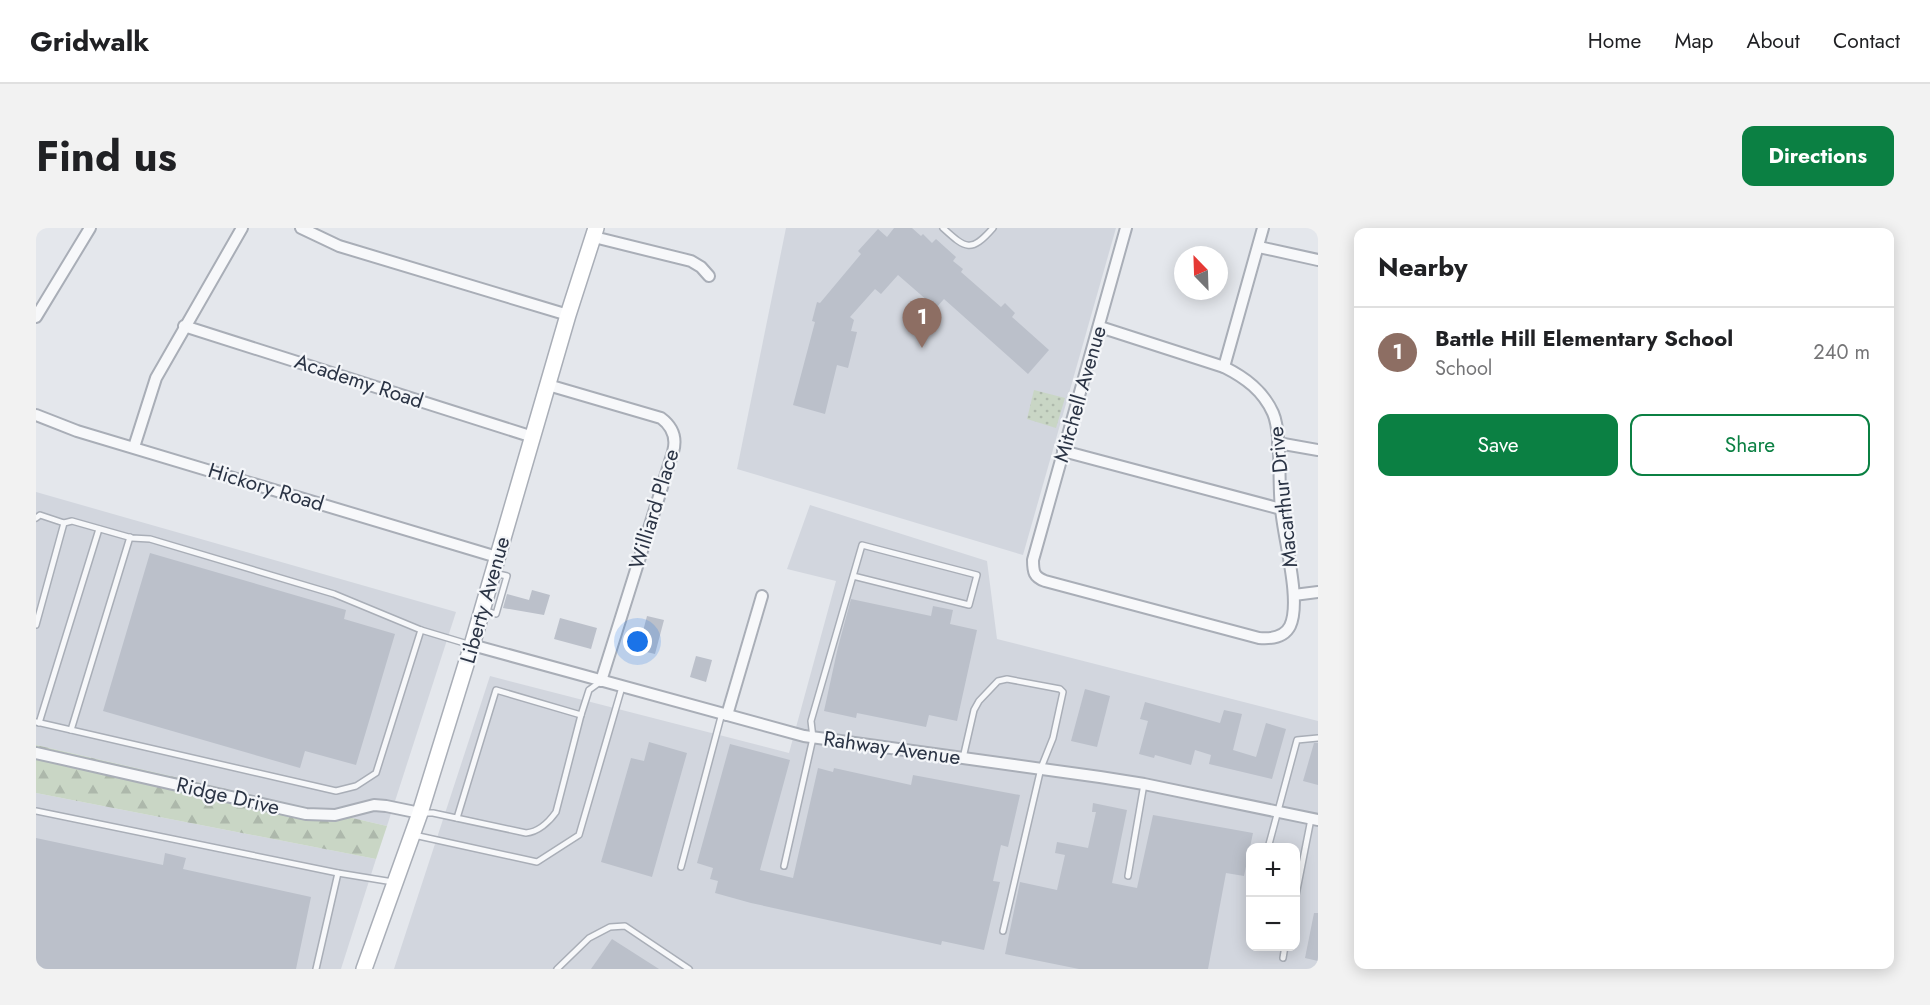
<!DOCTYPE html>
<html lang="en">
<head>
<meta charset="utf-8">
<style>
	:root { --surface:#fff; --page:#f2f2f2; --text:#202124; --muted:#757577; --line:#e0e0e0; --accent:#0b8043 }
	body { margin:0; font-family:Jost,sans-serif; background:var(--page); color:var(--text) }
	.controls { position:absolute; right:18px; bottom:18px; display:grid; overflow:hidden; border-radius:12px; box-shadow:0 3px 15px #0003 }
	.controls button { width:54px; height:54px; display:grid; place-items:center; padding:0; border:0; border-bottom:2px solid var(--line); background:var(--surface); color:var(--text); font:30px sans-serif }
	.compass { position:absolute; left:1138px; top:18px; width:54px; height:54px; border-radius:50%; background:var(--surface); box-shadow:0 3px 15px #0003; rotate:337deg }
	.you { position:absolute; left:602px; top:414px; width:21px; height:21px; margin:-15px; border:4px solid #fff; border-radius:50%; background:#1a73e8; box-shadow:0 0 0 9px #1a73e833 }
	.badge { display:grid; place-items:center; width:39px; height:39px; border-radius:50%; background:var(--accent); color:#fff; font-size:20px; font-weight:700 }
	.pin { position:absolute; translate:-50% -50px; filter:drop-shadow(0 2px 3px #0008) }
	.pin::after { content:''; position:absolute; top:32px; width:21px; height:18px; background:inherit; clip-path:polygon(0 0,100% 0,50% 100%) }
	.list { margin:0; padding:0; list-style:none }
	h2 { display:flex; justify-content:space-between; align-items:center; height:78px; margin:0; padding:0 24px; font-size:26px }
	h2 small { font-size:20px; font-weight:400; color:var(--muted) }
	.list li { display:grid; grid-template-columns:39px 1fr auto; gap:18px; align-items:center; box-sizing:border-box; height:90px; padding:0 24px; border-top:2px solid var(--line) }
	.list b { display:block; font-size:22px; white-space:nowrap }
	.list p { margin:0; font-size:20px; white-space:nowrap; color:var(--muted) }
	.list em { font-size:20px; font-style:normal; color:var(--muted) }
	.actions { display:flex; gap:12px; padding:18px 24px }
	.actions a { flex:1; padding:14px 0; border:2px solid var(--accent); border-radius:12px; text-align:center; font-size:21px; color:var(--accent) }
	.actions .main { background:var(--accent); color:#fff }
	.map { position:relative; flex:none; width:1282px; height:741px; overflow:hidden; border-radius:12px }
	header { display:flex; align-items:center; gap:36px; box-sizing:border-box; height:84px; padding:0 30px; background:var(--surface); border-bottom:2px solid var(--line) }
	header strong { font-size:28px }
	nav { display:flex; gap:33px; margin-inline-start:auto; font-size:21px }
	.intro { display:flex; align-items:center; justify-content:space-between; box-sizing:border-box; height:144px; padding:0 36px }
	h1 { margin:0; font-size:42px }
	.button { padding:15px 27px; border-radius:12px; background:var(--accent); color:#fff; font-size:21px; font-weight:700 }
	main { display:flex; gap:36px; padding:0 36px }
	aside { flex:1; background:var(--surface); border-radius:12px; box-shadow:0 3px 15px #0003 }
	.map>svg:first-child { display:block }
	.built { fill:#d2d6de; fill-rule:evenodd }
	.forest { fill:url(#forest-firs) }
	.park { fill:url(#park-dots) }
	.building { fill:#bbc0ca }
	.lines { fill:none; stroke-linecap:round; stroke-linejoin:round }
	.lane-casing { stroke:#a9aeb7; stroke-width:8 }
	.street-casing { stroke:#a9aeb7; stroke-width:14 }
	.secondary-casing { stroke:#a9aeb7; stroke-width:18 }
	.lane { stroke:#f7f8fa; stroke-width:5 }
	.street { stroke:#f7f8fa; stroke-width:10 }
	.secondary { stroke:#fff; stroke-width:15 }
	.labels { text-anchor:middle; stroke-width:4.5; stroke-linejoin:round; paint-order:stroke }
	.street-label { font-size:21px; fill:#2b3445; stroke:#f4f6f9 }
</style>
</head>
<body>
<header>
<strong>Gridwalk</strong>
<nav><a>Home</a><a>Map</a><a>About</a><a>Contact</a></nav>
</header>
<div class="intro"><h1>Find us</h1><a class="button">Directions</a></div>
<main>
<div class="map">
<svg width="1282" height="741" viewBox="0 0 1282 741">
	<defs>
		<pattern id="forest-firs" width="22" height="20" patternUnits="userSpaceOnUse" patternTransform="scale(1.5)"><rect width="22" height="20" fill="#c9d6c5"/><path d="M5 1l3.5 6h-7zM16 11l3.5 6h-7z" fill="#adb8ab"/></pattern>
		<pattern id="park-dots" width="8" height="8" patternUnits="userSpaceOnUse" patternTransform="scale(1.5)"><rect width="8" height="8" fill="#c9d6c5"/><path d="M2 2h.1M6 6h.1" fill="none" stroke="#adb8ab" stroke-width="1.8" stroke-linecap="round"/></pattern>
	</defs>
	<rect width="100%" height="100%" fill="#e4e7ec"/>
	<g class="built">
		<polygon points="750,0 1080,0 987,327 701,241"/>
		<polygon points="0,264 420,384 351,598 0,517"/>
		<path d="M 774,277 L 951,333 L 961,411 L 1282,493 L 1282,741 L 358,741 L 454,448 L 753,525 L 800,353 L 751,341 ZM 1214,620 L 1260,620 L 1260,718 L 1214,718 Z"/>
		<polygon points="0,565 340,631 305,741 0,741"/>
	</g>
	<polygon class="forest" points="0,517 351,598 340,631 0,565"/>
	<polygon class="park" points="998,162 1029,170 1020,200 991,191"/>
	<g class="building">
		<polygon points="858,0 876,0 885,8 887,6 896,15 900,11 920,29 917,33 927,41 925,44 965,79 969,75 979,85 976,89 1013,122 992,146 908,71 900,80 862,47 845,66 839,61 814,89 818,92 815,103 821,104 812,140 801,137 789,186 757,177 779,94 776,93 781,74 784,75 825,26 822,23 842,1 851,9"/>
		<polygon points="114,325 310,382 308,391 359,406 320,537 269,523 264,540 67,483"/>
		<polygon points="496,362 514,367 508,387 467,380 471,366 493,372"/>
		<polygon points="815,371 895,388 897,378 917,382 914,396 941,402 921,493 893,487 890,499 821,485 820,490 788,483 802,419"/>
		<polygon points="611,388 628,392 619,426 602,422"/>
		<polygon points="524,390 561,400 555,421 518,411"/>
		<polygon points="660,428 676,432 670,454 654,449"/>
		<polygon points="1049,461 1074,468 1061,519 1035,513"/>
		<polygon points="1109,474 1184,495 1188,482 1206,486 1197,522 1220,529 1230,495 1250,501 1236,551 1173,536 1175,527 1159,522 1155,537 1119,527 1118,530 1103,526 1112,493 1104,491"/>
		<polygon points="613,514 651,525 616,649 565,634 595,530 608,533"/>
		<polygon points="1278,515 1282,515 1282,557 1267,553"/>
		<polygon points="694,516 754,532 724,642 757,650 782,540 797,544 798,540 875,557 877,547 984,567 972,619 965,617 957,653 964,654 948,722 906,713 905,717 715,675 679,665 682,653 674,651 677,640 661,635"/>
		<polygon points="1057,575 1091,582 1076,655 1101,660 1117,587 1217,605 1208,648 1190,645 1172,741 1043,741 969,726 984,654 1021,662 1029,627 1019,625 1021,614 1052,620 1060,584 1056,584"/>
		<polygon points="0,610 127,637 129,625 150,630 147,641 275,669 260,741 0,741"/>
		<polygon points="1278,685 1282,685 1282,733 1269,730"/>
		<polygon points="576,711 623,741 555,741"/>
	</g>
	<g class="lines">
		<defs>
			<g id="lane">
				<path d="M 907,0 C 930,21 935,25 957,0"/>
				<polyline points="0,290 4,287 28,295"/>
				<polyline points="448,382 460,386 471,348 458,345"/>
				<polyline points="0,397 28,295 36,293 96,310 114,311 298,366 385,402 435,417"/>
				<polyline points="0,494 300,563 320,558 340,545 385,402"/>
				<polyline points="3,495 63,301"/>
				<polyline points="35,502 94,309"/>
				<polyline points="927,530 938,482 943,473 962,453 971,451 1024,461 1027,464 1017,510 1005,540 967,703"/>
				<polyline points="0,583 302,645 357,654"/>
				<path d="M 386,585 L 397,585 L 490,605 C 502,604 513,594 520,584 L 545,487 L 553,462 L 564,454"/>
				<polyline points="421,590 460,462 545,487"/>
				<polyline points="378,607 501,634 543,607 586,459"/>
				<polyline points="1232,620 1261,512 1282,510"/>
				<polyline points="748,638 777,510 775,493 826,317 941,347 933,377 817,348"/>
				<polyline points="645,639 686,485"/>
				<polyline points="1092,648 1108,556"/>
				<polyline points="1260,667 1275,591"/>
				<polyline points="1247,730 1249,718"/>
				<polyline points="280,741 302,645"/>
				<polyline points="521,741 553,710 574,699 589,698 653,741"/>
			</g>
			<g id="street">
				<polyline points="265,0 303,18 532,87"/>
				<polyline points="558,9 655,33 665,39 673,48"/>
				<polyline points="1223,19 1282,32"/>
				<polyline points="0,89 54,0"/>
				<polyline points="148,98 497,209"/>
				<path d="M 1064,99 L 1188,139 C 1210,150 1227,163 1237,185 C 1246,206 1242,256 1245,280 C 1247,309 1266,373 1254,398 C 1248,410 1235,411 1223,410 L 1009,353 C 998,349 997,344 997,332 L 1090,0"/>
				<polyline points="1188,139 1227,0"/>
				<path d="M 512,157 L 625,190 C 637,199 641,210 637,224 L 565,453"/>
				<polyline points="0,187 41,203 461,329"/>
				<polyline points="1242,215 1282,222"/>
				<polyline points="98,219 120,150 206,0"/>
				<polyline points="1027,223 1245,281"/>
				<polyline points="1258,367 1282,364"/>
				<polyline points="436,417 768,508 1064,549 1108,556 1282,592"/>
				<polyline points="691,487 726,368"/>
				<polyline points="0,525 270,586 299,587 338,577 350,578 384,585"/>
			</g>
			<polyline id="secondary" points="328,741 384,585 436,417 532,87 560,0"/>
		</defs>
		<use href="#lane" class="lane-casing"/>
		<use href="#street" class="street-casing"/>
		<use href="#secondary" class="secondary-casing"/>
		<use href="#lane" class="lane"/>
		<use href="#street" class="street"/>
		<use href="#secondary" class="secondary"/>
	</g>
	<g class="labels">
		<g class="street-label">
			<text transform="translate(323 153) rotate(18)" y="7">Academy Road</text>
			<text transform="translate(1044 166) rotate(-74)" y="7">Mitchell Avenue</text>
			<text transform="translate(230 259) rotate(17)" y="7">Hickory Road</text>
			<text transform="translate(1247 269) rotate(-96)" y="7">Macarthur Drive</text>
			<text transform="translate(618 281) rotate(-73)" y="7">Williard Place</text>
			<text transform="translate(449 372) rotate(-74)" y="7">Liberty Avenue</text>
			<text transform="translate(856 520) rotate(8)" y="7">Rahway Avenue</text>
			<text transform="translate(192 568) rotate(13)" y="7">Ridge Drive</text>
		</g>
	</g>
</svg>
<div class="controls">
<button>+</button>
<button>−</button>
</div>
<svg class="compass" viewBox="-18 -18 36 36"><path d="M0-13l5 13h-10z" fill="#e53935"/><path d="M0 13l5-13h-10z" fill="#757577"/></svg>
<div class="you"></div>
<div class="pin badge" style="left:886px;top:120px;background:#8d6e63">1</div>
</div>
<aside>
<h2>Nearby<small></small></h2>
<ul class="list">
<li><span class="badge" style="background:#8d6e63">1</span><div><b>Battle Hill Elementary School</b><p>School</p></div><em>240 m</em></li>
</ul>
<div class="actions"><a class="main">Save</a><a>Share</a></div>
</aside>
</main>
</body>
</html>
